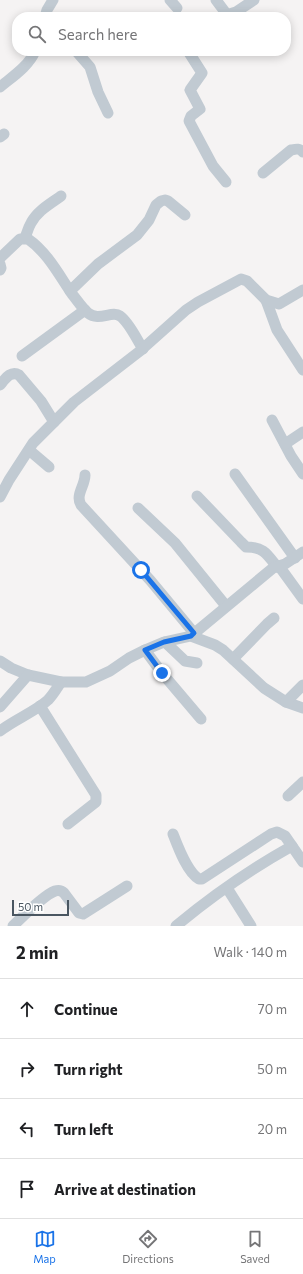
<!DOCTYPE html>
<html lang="en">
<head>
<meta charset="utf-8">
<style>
	:root { --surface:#fff; --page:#f2f2f2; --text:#202124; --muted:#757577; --line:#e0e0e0; --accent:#1a73e8 }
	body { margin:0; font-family:Commissioner,sans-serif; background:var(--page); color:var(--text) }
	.scale { position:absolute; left:12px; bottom:10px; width:57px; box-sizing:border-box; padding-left:4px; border:2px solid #4a5661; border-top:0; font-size:11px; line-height:14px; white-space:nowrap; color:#4a5661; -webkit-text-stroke:3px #fff; paint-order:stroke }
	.stop { position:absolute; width:12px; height:12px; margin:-9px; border:3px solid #1a73e8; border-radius:50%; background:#fff }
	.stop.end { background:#1a73e8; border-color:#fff; box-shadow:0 1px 4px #0008 }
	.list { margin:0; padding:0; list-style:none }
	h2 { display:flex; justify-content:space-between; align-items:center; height:52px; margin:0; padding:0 16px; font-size:17px }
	h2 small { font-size:13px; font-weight:400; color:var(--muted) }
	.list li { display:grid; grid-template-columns:26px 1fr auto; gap:12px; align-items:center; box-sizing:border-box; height:60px; padding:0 16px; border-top:1px solid var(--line) }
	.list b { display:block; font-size:15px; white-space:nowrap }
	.list em { font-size:13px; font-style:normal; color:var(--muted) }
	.icon { flex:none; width:22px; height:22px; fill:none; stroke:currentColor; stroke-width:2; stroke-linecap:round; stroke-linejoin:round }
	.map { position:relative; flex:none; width:303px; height:926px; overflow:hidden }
	.search { position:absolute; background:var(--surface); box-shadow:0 2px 10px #0003; left:12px; right:12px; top:12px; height:44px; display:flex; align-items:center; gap:10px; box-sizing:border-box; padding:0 14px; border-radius:16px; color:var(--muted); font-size:15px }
	.sheet { height:292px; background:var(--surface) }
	nav { display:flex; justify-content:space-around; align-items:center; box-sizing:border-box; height:56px; border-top:1px solid var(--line); background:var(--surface); font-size:11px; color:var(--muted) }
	nav a { display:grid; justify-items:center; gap:2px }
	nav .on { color:var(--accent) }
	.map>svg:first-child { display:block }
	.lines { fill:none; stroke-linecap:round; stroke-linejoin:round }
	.minor { stroke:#c1cad2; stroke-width:11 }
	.route { stroke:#1a73e8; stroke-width:5 }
</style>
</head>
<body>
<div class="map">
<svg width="303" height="926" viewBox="0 0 303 926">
	<rect width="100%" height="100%" fill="#f5f3f3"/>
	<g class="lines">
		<g class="minor">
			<polyline points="170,0 177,8"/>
			<polyline points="216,0 225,12 222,17"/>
			<polyline points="223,16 236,12 254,0"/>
			<polyline points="45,17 47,10 53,0"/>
			<polyline points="76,51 90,67 98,92 108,113"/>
			<polyline points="188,51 202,73 190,90 200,109 191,116 189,121 213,166 226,182"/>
			<path d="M 0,87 C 12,77 29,66 35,51"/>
			<polyline points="0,137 4,134"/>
			<path d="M 263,173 L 291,150 C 296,149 299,148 303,152"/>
			<path d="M 25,238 C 27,233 28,228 31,223 C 37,211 50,204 61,196"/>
			<path d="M 0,258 L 20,239 L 28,239 C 47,252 59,275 72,294 C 77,300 82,308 88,313 C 99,322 112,310 120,316 C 129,322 137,340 143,349"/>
			<polyline points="0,264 1,268 0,270"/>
			<polyline points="70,291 98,264 137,235 149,220 156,205 161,201 165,200 168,201 185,215"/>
			<polyline points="266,300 277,330 303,370"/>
			<polyline points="22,356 85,310"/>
			<path d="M 0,385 C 5,379 11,370 19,375 L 41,401 L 54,422"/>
			<polyline points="272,420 291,456 303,474"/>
			<polyline points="285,444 303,432"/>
			<polyline points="29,450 49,467"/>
			<polyline points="235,474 295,558"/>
			<path d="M 85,475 C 85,486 75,495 81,505 L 150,580 L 194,633"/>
			<path d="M 197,496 L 241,542 L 246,547 C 264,547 267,554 277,567"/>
			<polyline points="0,497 9,480 33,443 74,402 140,351 186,310 198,302 241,279 247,281 266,300 279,304 303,290"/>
			<polyline points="138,508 175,543 226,606"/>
			<polyline points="279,566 303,599"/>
			<polyline points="191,636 273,568 285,564 303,552"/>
			<polyline points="165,642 185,661 197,663"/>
			<polyline points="145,650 162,673 201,719"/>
			<polyline points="233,659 267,624 274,618"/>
			<polyline points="0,661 11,668 28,675 61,682 86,682 110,671 129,658 145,650 164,642 191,636 215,645 223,650 264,688 286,702 303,708"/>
			<polyline points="286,702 303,685"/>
			<polyline points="40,706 96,795 96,802 68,824"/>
			<polyline points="0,707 28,675"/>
			<path d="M 0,731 C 14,720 36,711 48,700 C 53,695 57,688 61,682"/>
			<polyline points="288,796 303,782"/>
			<path d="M 173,834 C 178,847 187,872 199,879 L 202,879 L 271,834 L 277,832 L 285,836 L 303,862"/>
			<polyline points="227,888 251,926"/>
			<path d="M 13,926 C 22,917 44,895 55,891 C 58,890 61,890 64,893 L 79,913 L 83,914 L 127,886"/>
			<path d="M 176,926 C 212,896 251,869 292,846"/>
		</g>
	</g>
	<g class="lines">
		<polyline class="route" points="141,570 194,633 191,636 164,642 145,650 162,673"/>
	</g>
</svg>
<div class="scale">50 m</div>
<div class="stop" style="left:141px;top:570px"></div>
<div class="stop end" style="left:162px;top:673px"></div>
<div class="search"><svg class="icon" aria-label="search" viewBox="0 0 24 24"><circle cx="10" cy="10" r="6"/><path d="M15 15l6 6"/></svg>Search here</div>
</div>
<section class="sheet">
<h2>2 min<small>Walk · 140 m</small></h2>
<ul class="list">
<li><svg class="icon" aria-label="ahead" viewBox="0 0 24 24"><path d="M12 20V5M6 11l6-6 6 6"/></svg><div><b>Continue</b></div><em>70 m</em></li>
<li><svg class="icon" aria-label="right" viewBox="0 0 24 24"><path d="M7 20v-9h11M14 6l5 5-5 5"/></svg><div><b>Turn right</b></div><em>50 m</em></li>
<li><svg class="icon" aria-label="left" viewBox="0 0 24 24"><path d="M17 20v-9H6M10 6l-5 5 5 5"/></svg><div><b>Turn left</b></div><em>20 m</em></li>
<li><svg class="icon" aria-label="arrive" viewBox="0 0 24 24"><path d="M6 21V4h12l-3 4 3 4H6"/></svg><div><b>Arrive at destination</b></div></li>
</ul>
</section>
<nav>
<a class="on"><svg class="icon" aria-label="map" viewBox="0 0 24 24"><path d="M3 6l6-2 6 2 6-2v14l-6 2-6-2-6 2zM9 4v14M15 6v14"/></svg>Map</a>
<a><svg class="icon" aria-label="directions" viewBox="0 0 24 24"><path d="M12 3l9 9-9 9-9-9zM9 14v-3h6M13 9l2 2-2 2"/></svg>Directions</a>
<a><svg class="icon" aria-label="saved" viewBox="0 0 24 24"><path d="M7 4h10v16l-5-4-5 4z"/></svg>Saved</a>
</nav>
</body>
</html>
